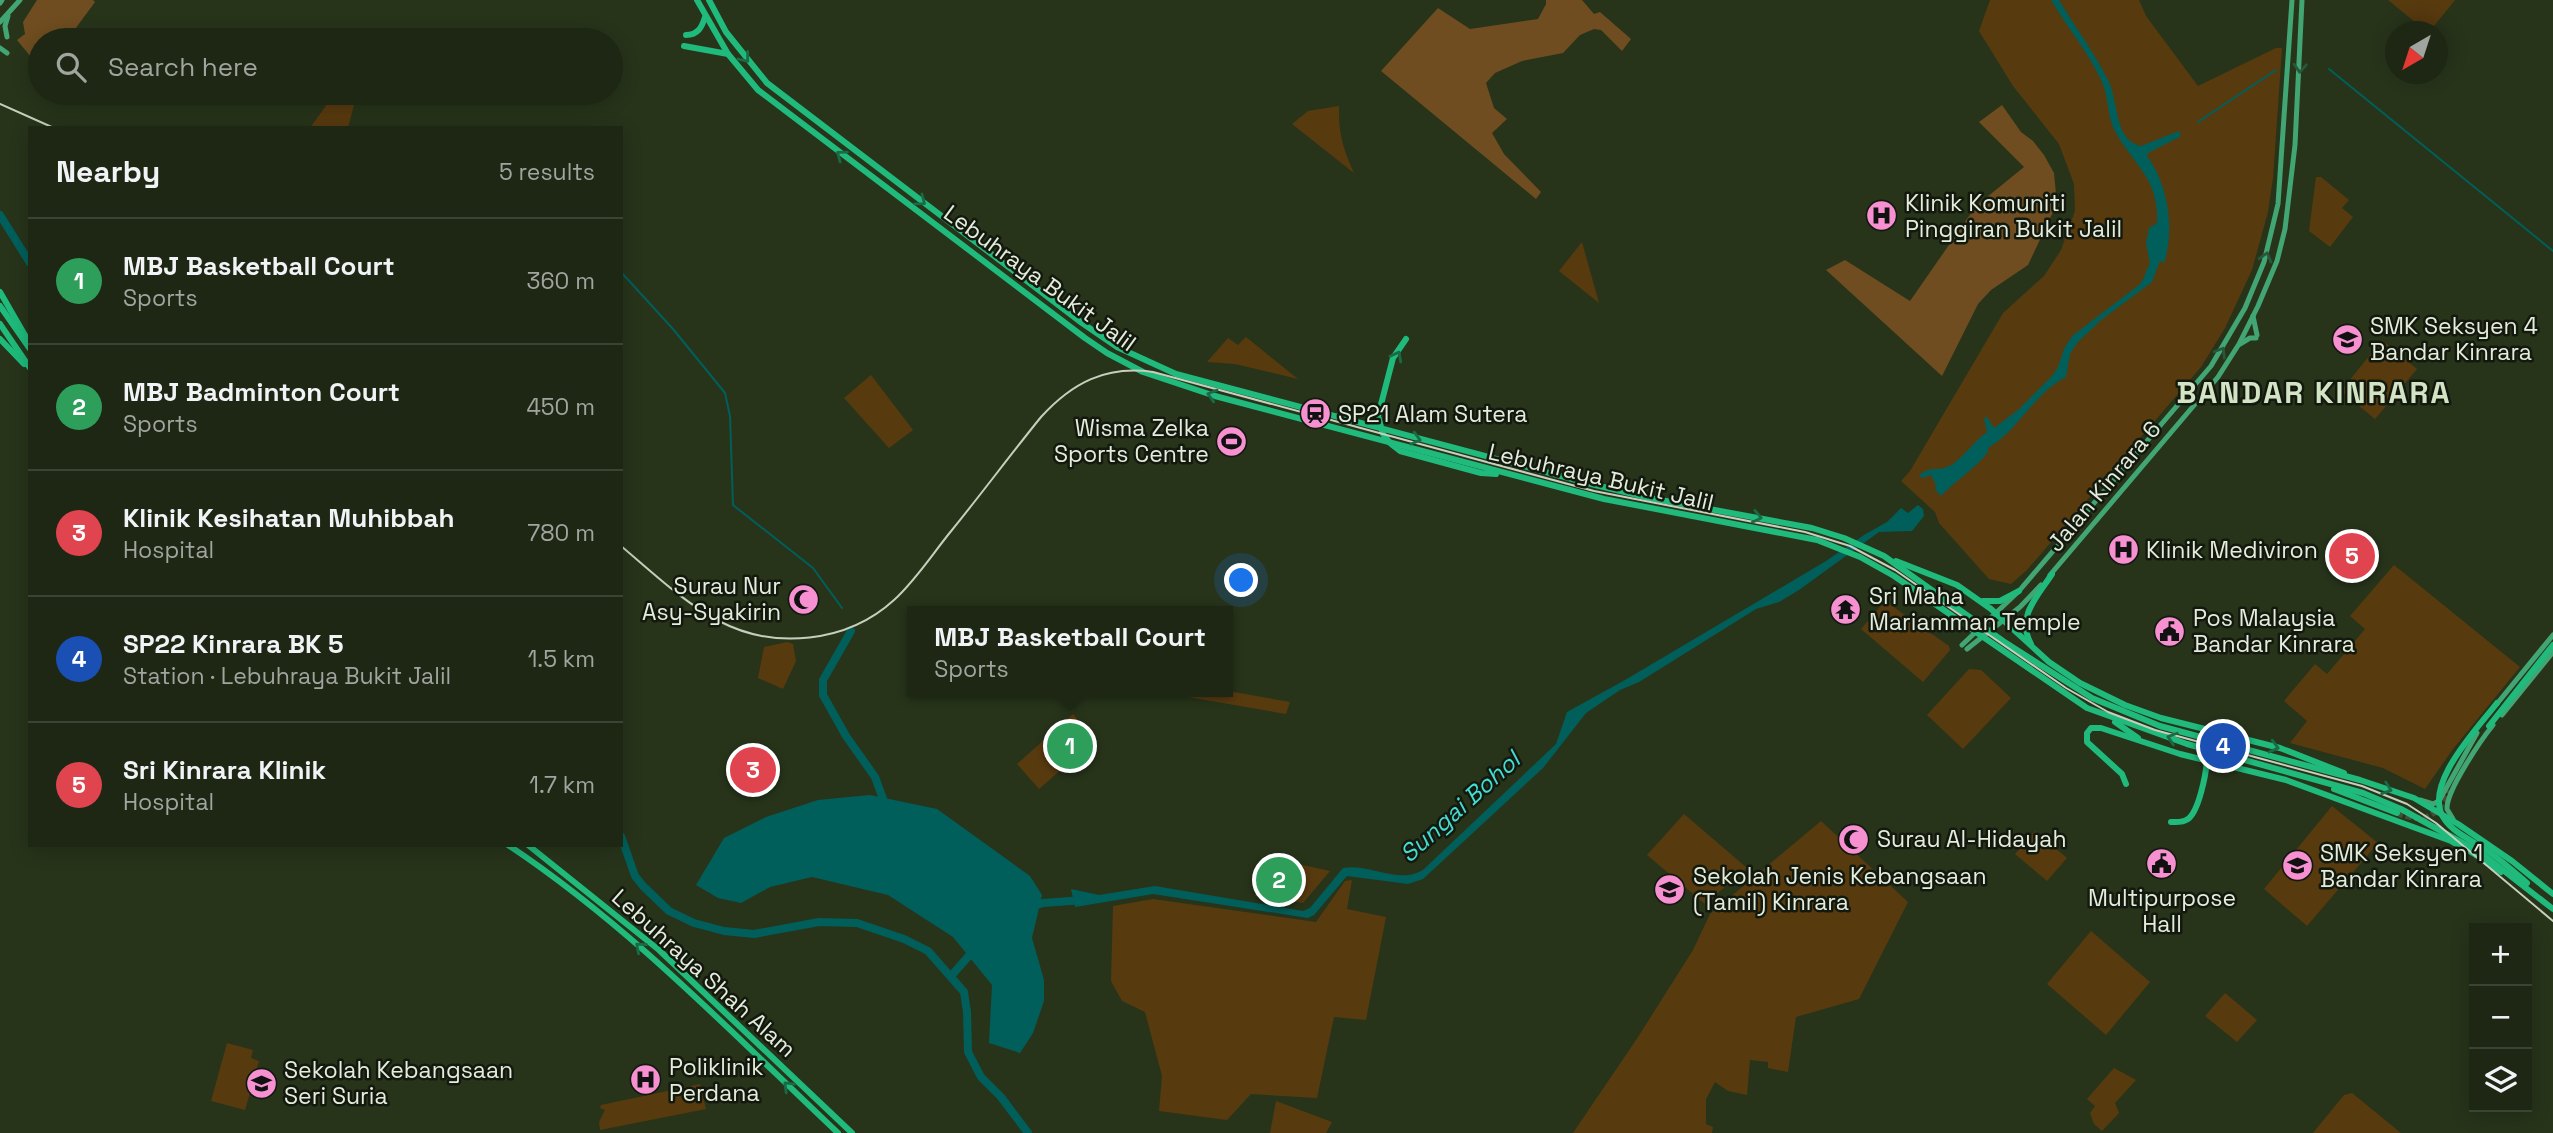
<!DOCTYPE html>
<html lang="en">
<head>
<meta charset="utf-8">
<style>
	:root { --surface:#1d2714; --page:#2a3322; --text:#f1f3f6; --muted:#a0a5a0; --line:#3b4434; --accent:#f690d0 }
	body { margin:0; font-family:"Space Grotesk",sans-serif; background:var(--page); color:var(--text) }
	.controls { position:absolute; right:21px; bottom:21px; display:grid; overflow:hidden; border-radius:0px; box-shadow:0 4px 18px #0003 }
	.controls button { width:63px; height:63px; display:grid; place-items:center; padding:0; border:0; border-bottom:2px solid var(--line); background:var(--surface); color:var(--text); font:35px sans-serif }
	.compass { position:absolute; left:2385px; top:21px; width:63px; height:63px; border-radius:50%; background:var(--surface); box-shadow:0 4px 18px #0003; rotate:219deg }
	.you { position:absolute; left:1242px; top:581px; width:24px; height:24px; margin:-18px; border:5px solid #fff; border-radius:50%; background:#1a73e8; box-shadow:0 0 0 10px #1a73e833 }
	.badge { display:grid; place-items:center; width:46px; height:46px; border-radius:50%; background:var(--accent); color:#fff; font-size:23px; font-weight:700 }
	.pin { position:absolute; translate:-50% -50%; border:4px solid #fff; box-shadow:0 2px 7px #0006 }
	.popup { position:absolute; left:907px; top:606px; width:326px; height:91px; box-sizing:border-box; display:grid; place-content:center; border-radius:0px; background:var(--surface); filter:drop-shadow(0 2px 5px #0005); font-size:23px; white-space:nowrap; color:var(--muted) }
	.popup b { font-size:26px; color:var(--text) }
	.popup::after { content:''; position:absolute; left:50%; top:100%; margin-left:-14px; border:14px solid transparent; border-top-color:var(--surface) }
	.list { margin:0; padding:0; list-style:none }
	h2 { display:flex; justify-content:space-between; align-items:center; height:91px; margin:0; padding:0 28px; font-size:30px }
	h2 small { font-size:23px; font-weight:400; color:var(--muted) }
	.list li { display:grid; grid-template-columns:46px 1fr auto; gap:21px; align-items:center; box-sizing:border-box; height:126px; padding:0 28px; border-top:2px solid var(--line) }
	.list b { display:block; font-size:26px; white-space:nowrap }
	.list p { margin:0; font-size:23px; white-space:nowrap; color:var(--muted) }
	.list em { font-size:23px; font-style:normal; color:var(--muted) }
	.icon { flex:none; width:38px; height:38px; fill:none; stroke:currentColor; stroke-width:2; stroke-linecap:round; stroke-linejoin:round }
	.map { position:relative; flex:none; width:2553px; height:1133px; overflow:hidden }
	.search { position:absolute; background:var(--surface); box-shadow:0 4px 18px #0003; left:28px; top:28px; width:595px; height:77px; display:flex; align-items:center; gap:18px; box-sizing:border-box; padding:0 24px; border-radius:38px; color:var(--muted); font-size:26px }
	.panel { position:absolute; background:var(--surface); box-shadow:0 4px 18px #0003; left:28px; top:126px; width:595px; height:721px; border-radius:0px }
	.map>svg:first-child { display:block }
	.green { fill:#583a0f }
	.forest { fill:#6f4d20 }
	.water { fill:#005f5b }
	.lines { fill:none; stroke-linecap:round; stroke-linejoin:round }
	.stream { stroke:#005f5b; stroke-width:2 }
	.river { stroke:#005f5b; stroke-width:8 }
	.highway-tunnel { stroke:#435037; stroke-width:6; stroke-dasharray:6 3; stroke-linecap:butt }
	.major { stroke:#42a574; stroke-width:5 }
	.highway { stroke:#1fba7c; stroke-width:6 }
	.tram { stroke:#c6cfbd; stroke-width:2 }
	.oneway { stroke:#196a45 }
	.oneway2 { stroke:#28583c }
	.labels { text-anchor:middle; stroke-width:5; stroke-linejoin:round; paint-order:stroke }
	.poi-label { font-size:23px; fill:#e4eddc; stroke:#13190e; text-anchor:start }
	.street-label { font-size:23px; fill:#e4eddc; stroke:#13190e }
	.water-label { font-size:24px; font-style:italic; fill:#44ddd4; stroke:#13190e }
	.district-label { font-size:30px; font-weight:bold; letter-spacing:2px; fill:#d2e4c3; stroke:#13190e }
</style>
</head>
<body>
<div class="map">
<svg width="2553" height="1133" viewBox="0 0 2553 1133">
	<rect width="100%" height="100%" fill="#27341a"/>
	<g class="green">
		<polygon points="1990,0 2139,0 2146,16 2198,86 2276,48 2282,48 2273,178 2268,212 2252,270 2225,328 2201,367 2027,570 2011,584 1989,579 1939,523 1935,512 1901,481 1910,471 2003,313 2044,276 2061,250 2075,211 2074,184 2059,144 2013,86 1979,31"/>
		<polygon points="2388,0 2455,0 2430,31 2427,32"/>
		<polygon points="335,93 357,93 348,128 310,128"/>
		<path d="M 1339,106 C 1338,131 1343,150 1354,173 L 1292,124 L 1308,111 Z"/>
		<polygon points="2316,177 2321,177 2349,200 2342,208 2353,217 2330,247 2309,231"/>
		<polygon points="1582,242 1599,303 1559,271"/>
		<polygon points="1246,337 1298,379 1235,364 1207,362 1228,338 1238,345"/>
		<polygon points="2382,340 2417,369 2375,419 2341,391"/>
		<polygon points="871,375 913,430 889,448 844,398"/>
		<polygon points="2394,565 2520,667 2453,749 2425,789 2383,768 2290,743 2307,721 2284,701 2315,664 2327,674 2365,629 2350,616"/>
		<polygon points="1885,601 1949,646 1950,650 1923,682 1861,629"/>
		<polygon points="787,642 793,644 796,661 783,689 758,678 764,647"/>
		<polygon points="1969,669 1981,670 2011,698 1963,749 1927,715"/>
		<polygon points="1228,691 1290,702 1286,714 1159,692"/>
		<polygon points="1073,714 1095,740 1039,789 1017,764"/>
		<polygon points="2332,806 2378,843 2307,926 2264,889"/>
		<polygon points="1684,814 1747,868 1705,904 1647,855"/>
		<polygon points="1821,821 1908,902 1859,999 1796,1017 1788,1072 1768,1068 1768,1062 1750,1060 1747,1095 1728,1091 1715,1082 1706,1099 1706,1124 1713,1127 1712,1133 1573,1133 1638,1037 1693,950 1710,914"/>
		<polygon points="2035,831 2067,858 2047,881 2015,854"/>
		<polygon points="1271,858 1330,871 1303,903 1255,896 1265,861"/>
		<polygon points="1352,880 1347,909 1386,917 1366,1020 1334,1017 1317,1098 1251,1094 1227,1120 1159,1111 1162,1076 1145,1012 1122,1001 1111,981 1113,906 1153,899 1316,922 1345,881"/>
		<polygon points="2091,931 2150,982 2106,1035 2047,984"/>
		<polygon points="2225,993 2257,1020 2237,1042 2205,1016"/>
		<polygon points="227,1043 253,1050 251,1058 259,1061 245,1110 211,1101"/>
		<polygon points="2114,1068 2136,1080 2115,1103 2119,1113 2102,1131 2094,1124 2090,1113 2095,1106 2087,1099"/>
		<polygon points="700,1084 706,1109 600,1130 599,1122 605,1110 600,1108 601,1105"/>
		<polygon points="2352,1093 2401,1133 2313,1133 2344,1095"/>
		<polygon points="1276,1101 1332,1122 1326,1133 1270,1133"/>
	</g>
	<g class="forest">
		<polygon points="37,0 93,0 95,2 67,40 40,40 40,68 17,40 25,34 23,22"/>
		<polygon points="1546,0 1582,0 1594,14 1600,12 1631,39 1622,51 1601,30 1594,29 1580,35 1563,53 1522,61 1495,73 1486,83 1494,108 1507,119 1492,133 1504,154 1541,192 1536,199 1381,71 1438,8 1470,29 1538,19 1546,4"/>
		<polygon points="2002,105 2021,132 2033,141 2044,155 2054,173 2056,194 2053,212 2028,265 1991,290 1978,304 1942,376 1826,270 1845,260 1910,301 1976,206 2024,167 1979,122"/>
	</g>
	<g class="water">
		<path d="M 2051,0 L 2059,0 C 2075,27 2094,52 2108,80 C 2119,100 2113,140 2141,146 L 2179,131 L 2181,136 L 2148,153 L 2147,156 C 2168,184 2175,229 2164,263 L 2160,261 L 2152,282 L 2101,320 L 2077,343 L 2070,354 L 2066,377 C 2033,394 2019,430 1988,448 L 1988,452 C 1974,470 1956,480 1941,496 L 1935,489 L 1936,485 L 1931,475 L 1922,478 L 1919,475 C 1932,466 1935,471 1947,467 C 1959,463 1975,440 1987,432 L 1984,418 L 1987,417 L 1994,428 L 2018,410 L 2052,376 L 2058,367 L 2064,349 L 2072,336 L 2139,285 C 2146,278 2145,270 2150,264 L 2146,243 L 2149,228 L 2157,223 C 2159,178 2135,167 2116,133 C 2107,118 2109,98 2102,82 C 2089,53 2067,27 2051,0 Z"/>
		<path d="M 1918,505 L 1923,509 L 1924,516 L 1912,531 L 1879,532 L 1799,590 L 1779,602 L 1756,609 L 1639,682 L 1620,690 L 1586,713 L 1543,768 L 1423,879 L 1408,884 L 1347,876 L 1314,915 L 1308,918 L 1153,894 L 1075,907 L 1071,889 L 1099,895 L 1155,886 L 1303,911 L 1310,908 L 1343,868 C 1369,863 1401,886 1424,869 L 1556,744 L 1567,712 L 1625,680 L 1826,561 L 1864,535 L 1887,522 L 1901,508 L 1908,513 Z"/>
		<polygon points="870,795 937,809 1030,876 1042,895 1032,938 1044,980 1044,1001 1033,1033 1020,1053 989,1043 992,985 953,937 888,895 812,877 770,887 741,903 718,898 696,885 724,838 766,817 818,800"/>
	</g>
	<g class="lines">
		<g class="stream">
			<polyline points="2329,69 2553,251"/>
			<polyline points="2198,122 2276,70"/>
			<polyline points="621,272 673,329 725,393 730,416 733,505 813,568 842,608"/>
		</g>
		<g class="river">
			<polyline points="0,215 30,263"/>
			<polyline points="851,631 823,680 823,695 846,736 875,777 886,807"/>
			<polyline points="621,836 635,876 643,886 669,911 694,923 724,931 754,934 819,922 857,923 904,939 928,951 964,992 967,1012 968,1052 981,1077 1001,1097 1028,1133"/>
			<polyline points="1031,907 1043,903 1084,900"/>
			<polyline points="952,975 974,950"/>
		</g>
		<path class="highway-tunnel" d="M 2397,813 C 2426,824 2436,817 2450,791"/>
		<g class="major">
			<polyline points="0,3 2,0"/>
			<polyline points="0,22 20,0"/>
			<polyline points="7,37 5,26 8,16"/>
			<polyline points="0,48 7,53"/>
			<polyline points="2253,316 2257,335"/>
			<polyline points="2240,344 2250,338 2256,338"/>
			<polyline points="2050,575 2218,377 2239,344 2258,306 2277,261 2285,229 2295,145 2302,0"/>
			<polyline points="1962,645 2019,591 2211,366 2245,308 2264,262 2278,204 2292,0"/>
			<polyline points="1967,649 2020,607 2041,585"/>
			<polyline points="2496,705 2553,635"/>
			<polyline points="2502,715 2553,652"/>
			<polyline points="2420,800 2433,804 2439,801 2477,733"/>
			<path d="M 2453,819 L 2447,809 C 2446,791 2481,740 2493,725"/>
		</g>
		<g class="highway">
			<polyline points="697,0 728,54 758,90 1085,338 1107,353 1143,372 1215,396 1604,499 1817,540 1860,557 1894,576 2087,708 2187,744 2363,793 2401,809 2481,853 2553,909"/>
			<polyline points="709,0 726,32 767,83 1082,323 1117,347 1176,374 1591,484 1650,498 1812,528 1844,538 1884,556 2003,641 2092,698 2160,726 2360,780 2414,798 2458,824 2512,861 2553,894"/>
			<path d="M 686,35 C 698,35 702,27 705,17"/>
			<polyline points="684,46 728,54"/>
			<polyline points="0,292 30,344"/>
			<polyline points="0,306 30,349"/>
			<polyline points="0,324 30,368"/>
			<polyline points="0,339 24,364"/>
			<polyline points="1406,339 1393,358 1378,416 1383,434 1391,444 1400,451 1481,473 1496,474"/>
			<polyline points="1896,561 1957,585 1991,609 2049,662 2080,683 2125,705 2161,718 2280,748 2344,773"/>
			<polyline points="1983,601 2000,601 2019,591"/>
			<path d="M 2031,644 C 2016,617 2037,597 2052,574"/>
			<path d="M 2497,703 C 2478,728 2420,787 2445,820 C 2455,834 2475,842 2489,852 C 2502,861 2514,872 2527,883"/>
			<polyline points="2115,722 2138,738"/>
			<polyline points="2489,726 2553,645"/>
			<polyline points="2126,784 2122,774 2087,742 2087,733 2091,728 2101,728 2180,754 2286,780 2451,841 2473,853 2501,872"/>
			<polyline points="2334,789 2397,813"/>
			<path d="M 2171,822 C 2177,822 2182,823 2188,819 C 2199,811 2206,774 2207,760"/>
			<path d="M 508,845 C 630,926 732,1033 838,1133"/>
			<polyline points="528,845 659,950 852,1133"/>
		</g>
		<g class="tram">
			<polyline points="0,104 54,128"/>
			<path d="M 621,546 C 652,572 683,602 719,621 C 774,650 847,643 894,600 C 916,580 933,553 952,530 C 982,493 1011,454 1041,417 C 1072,383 1106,365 1153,372 L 1594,491 L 1805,532 L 1850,546 L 1895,570 L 2066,688 L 2108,712 L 2155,730 L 2362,786 L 2407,804 L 2436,823 L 2553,921"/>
		</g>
	</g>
	<defs><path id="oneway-chevron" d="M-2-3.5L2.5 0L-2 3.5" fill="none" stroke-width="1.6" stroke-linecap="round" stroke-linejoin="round" transform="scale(1.75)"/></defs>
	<g class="oneway">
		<use href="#oneway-chevron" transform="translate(745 58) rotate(52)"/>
		<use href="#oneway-chevron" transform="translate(841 155) rotate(-143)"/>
		<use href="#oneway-chevron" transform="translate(921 201) rotate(37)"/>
		<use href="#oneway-chevron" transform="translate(1397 356) rotate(-62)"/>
		<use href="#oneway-chevron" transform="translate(1212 395) rotate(-164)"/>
		<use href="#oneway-chevron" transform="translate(1416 439) rotate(15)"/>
		<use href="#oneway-chevron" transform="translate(1757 517) rotate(12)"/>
		<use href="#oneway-chevron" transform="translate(2172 738) rotate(-162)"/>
		<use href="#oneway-chevron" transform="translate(2274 747) rotate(15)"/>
		<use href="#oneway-chevron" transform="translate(2387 789) rotate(19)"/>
		<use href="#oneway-chevron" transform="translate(640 947) rotate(-139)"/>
		<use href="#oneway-chevron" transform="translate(788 1086) rotate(-136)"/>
	</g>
	<g class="oneway2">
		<use href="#oneway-chevron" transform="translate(2300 68) rotate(93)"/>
		<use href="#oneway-chevron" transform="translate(2266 257) rotate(-74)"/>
		<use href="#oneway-chevron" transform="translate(2221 352) rotate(-58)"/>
	</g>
	<defs>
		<symbol id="hospital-disc" viewBox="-11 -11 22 22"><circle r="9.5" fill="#f690d0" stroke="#13190e"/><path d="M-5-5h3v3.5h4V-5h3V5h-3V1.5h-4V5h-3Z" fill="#111"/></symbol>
		<symbol id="school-disc" viewBox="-11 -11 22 22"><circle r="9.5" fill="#f690d0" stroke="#13190e"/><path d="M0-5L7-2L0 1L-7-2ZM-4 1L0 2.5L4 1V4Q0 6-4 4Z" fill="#111"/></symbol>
		<symbol id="station-disc" viewBox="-11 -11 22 22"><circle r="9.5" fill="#f690d0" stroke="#13190e"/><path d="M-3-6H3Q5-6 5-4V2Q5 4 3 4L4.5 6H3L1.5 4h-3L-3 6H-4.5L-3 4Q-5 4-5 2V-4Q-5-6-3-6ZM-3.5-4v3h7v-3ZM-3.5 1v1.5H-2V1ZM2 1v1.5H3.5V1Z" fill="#111"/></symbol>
		<symbol id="stadium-disc" viewBox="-11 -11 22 22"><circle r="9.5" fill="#f690d0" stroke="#13190e"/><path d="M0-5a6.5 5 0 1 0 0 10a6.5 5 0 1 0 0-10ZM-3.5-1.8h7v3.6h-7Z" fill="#111"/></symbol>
		<symbol id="mosque-disc" viewBox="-11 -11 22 22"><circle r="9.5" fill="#f690d0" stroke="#13190e"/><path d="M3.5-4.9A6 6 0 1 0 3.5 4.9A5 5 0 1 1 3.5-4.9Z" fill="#111"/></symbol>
		<symbol id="temple-disc" viewBox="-11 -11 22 22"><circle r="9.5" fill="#f690d0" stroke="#13190e"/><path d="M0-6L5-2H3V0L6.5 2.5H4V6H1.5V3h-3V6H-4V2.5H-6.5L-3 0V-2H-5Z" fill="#111"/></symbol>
		<symbol id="civic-disc" viewBox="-11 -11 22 22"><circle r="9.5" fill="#f690d0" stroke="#13190e"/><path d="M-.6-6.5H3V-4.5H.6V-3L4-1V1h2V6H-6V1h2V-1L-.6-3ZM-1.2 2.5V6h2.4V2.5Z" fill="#111"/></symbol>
	</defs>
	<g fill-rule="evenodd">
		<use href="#hospital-disc" x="1864" y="198" width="35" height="35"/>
		<use href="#school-disc" x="2330" y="322" width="35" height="35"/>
		<use href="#station-disc" x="1298" y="396" width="35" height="35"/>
		<use href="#stadium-disc" x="1214" y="424" width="35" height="35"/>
		<use href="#hospital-disc" x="2106" y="532" width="35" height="35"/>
		<use href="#mosque-disc" x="786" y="582" width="35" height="35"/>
		<use href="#temple-disc" x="1828" y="592" width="35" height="35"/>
		<use href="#civic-disc" x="2152" y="614" width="35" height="35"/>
		<use href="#mosque-disc" x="1836" y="822" width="35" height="35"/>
		<use href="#civic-disc" x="2144" y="846" width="35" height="35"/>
		<use href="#school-disc" x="2280" y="848" width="35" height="35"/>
		<use href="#school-disc" x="1652" y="872" width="35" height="35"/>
		<use href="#hospital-disc" x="628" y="1062" width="35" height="35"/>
		<use href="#school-disc" x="244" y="1066" width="35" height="35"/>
	</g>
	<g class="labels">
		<g class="poi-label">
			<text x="1905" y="211">Klinik Komuniti<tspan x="1905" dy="26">Pinggiran Bukit Jalil</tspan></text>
			<text x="2370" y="334">SMK Seksyen 4<tspan x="2370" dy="26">Bandar Kinrara</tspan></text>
			<text x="1338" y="422">SP21 Alam Sutera</text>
			<text x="1209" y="436" text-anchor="end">Wisma Zelka<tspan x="1209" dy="26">Sports Centre</tspan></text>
			<text x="2146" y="558">Klinik Mediviron</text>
			<text x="781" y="594" text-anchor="end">Surau Nur<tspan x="781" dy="26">Asy-Syakirin</tspan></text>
			<text x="1869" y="604">Sri Maha<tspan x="1869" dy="26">Mariamman Temple</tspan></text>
			<text x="2193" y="626">Pos Malaysia<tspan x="2193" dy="26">Bandar Kinrara</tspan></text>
			<text x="1877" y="847">Surau Al-Hidayah</text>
			<text x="2320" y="861">SMK Seksyen 1<tspan x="2320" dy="26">Bandar Kinrara</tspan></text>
			<text x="1693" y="884">Sekolah Jenis Kebangsaan<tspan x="1693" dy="26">(Tamil) Kinrara</tspan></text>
			<text x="2162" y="906" text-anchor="middle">Multipurpose<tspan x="2162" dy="26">Hall</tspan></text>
			<text x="669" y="1075">Poliklinik<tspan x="669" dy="26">Perdana</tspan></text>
			<text x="284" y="1078">Sekolah Kebangsaan<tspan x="284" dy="26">Seri Suria</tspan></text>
		</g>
		<g class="street-label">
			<text transform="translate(1040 278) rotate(36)" y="8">Lebuhraya Bukit Jalil</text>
			<text transform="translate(1601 477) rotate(13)" y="8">Lebuhraya Bukit Jalil</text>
			<text transform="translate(2104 486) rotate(-50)" y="8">Jalan Kinrara 6</text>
			<text transform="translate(704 973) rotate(42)" y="8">Lebuhraya Shah Alam</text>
		</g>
		<g class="water-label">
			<text transform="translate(1460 807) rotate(-42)" y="8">Sungai Bohol</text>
		</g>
		<g class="district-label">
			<text x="2314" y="403">BANDAR KINRARA</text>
		</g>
	</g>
</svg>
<div class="controls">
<button>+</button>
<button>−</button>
<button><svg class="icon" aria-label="layers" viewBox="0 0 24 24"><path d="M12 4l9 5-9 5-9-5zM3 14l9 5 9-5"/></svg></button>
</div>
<svg class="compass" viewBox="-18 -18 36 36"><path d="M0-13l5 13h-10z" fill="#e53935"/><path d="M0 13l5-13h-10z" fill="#a0a5a0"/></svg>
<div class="you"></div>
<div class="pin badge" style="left:1070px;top:746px;background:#2e9e5b">1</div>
<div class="popup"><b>MBJ Basketball Court</b>Sports</div>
<div class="pin badge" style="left:1279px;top:880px;background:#2e9e5b">2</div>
<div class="pin badge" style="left:753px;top:770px;background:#e0444e">3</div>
<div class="pin badge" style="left:2223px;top:746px;background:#1a4fb4">4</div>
<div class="pin badge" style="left:2352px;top:556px;background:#e0444e">5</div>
<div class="search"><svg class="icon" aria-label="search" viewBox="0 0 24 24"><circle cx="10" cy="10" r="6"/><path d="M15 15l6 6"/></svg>Search here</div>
<section class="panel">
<h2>Nearby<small>5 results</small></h2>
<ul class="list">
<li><span class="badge" style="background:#2e9e5b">1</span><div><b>MBJ Basketball Court</b><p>Sports</p></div><em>360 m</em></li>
<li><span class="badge" style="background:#2e9e5b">2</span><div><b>MBJ Badminton Court</b><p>Sports</p></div><em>450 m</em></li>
<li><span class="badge" style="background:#e0444e">3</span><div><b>Klinik Kesihatan Muhibbah</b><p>Hospital</p></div><em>780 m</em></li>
<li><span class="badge" style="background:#1a4fb4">4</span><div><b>SP22 Kinrara BK 5</b><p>Station · Lebuhraya Bukit Jalil</p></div><em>1.5 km</em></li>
<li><span class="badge" style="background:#e0444e">5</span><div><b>Sri Kinrara Klinik</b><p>Hospital</p></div><em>1.7 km</em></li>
</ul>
</section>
</div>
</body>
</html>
